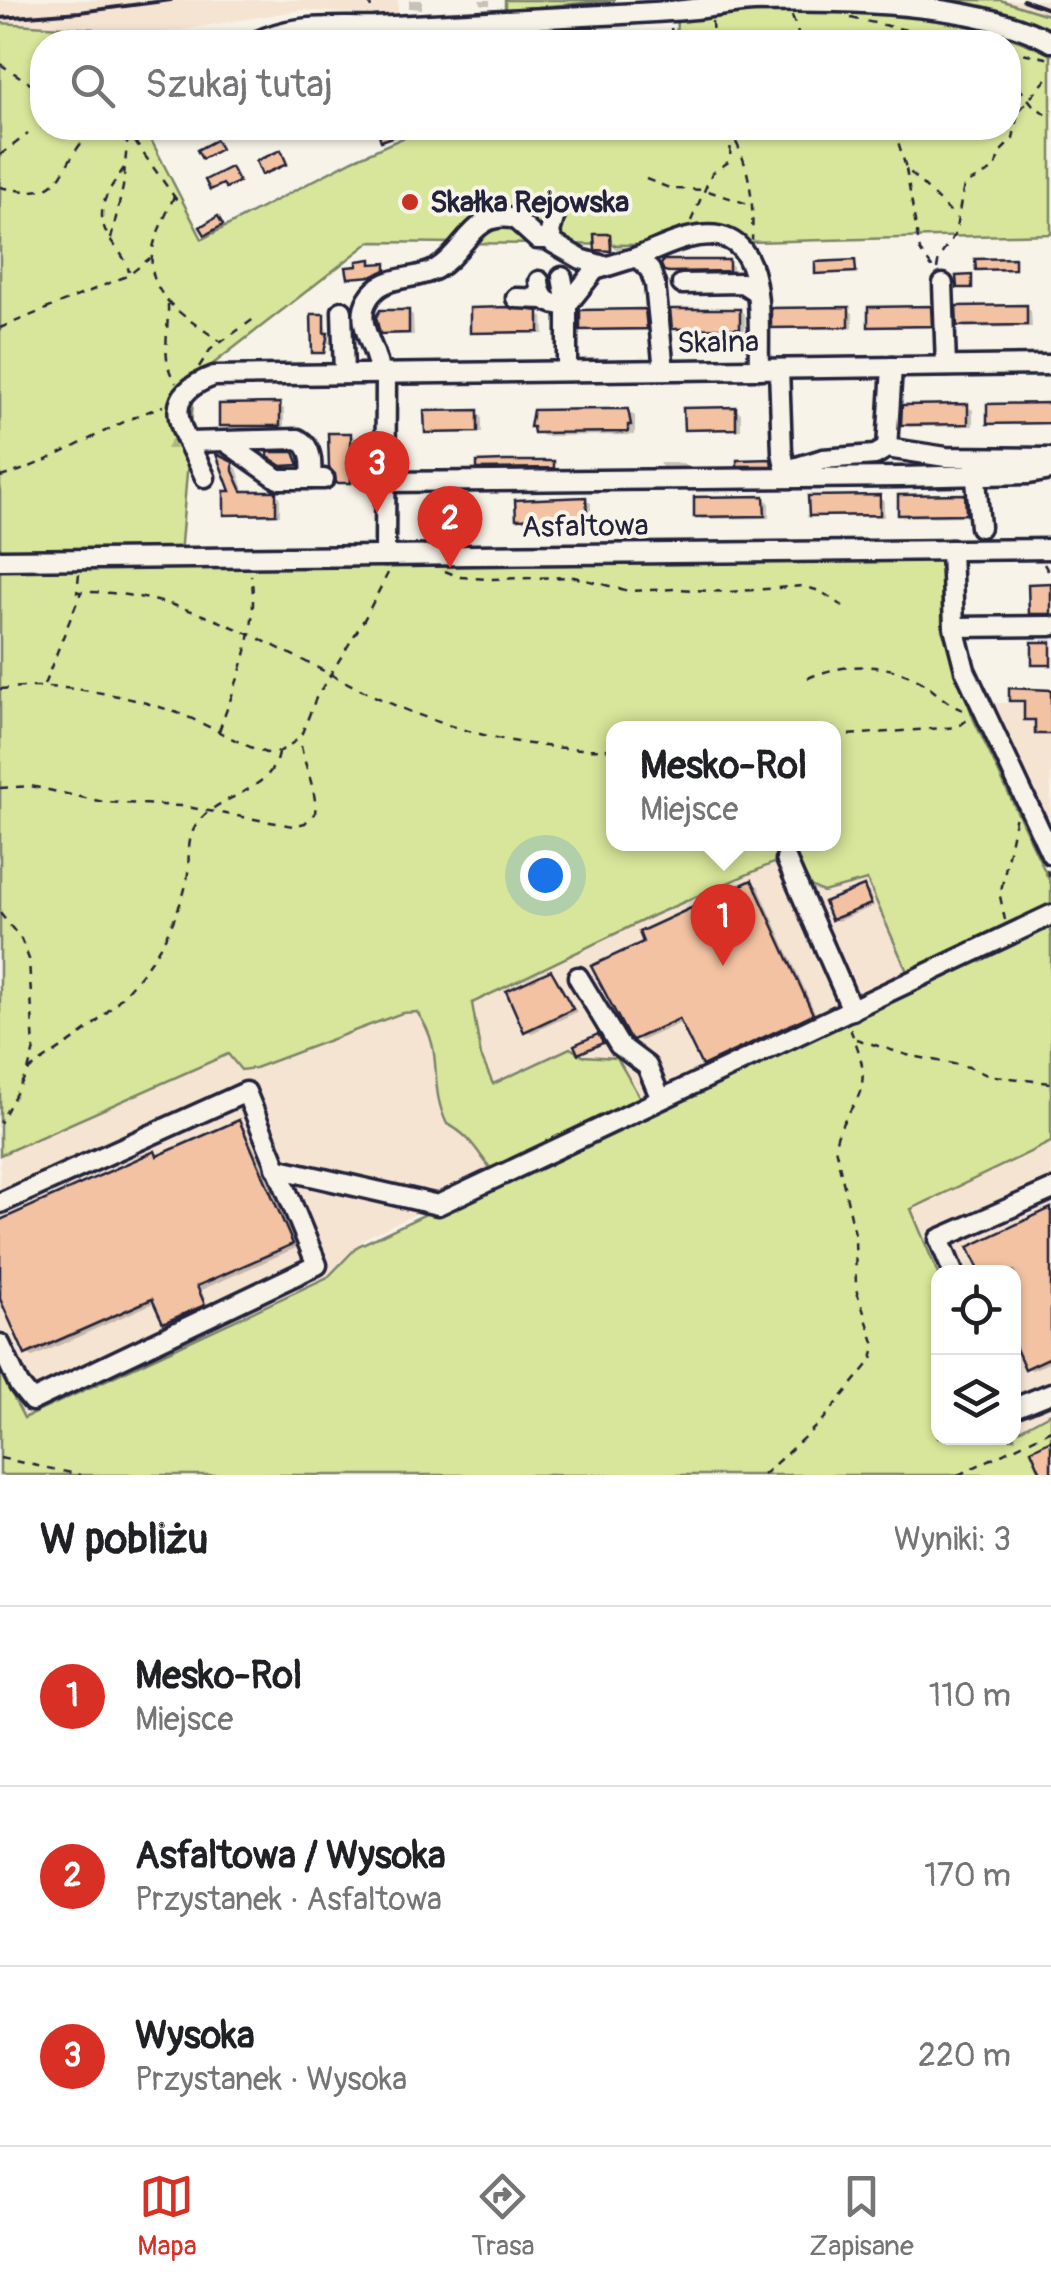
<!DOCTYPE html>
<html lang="pl">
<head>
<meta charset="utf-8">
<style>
	:root { --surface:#fff; --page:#f2f2f2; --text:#202124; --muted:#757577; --line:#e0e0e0; --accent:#d93025 }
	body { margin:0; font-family:Pangolin,sans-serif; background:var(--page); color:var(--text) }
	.controls { position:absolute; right:30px; bottom:30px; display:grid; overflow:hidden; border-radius:20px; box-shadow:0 2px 8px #0004 }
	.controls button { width:90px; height:90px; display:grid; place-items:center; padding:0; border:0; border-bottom:2px solid var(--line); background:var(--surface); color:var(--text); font:50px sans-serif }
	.you { position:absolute; left:545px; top:875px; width:35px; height:35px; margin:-25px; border:8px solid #fff; border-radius:50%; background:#1a73e8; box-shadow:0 0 0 15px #1a73e833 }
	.badge { display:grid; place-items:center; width:65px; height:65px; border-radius:50%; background:var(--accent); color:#fff; font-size:32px; font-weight:700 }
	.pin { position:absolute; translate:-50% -82px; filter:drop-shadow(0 2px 5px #0008) }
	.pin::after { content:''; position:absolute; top:52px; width:35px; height:30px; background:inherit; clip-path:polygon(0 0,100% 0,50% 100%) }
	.popup { position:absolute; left:606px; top:721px; width:235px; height:130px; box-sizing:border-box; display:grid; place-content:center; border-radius:20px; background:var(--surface); filter:drop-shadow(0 2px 8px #0005); font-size:32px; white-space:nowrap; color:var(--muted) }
	.popup b { font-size:38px; color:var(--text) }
	.popup::after { content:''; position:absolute; left:50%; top:100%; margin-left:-20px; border:20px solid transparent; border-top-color:var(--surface) }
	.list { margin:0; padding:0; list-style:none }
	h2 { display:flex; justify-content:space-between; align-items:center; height:130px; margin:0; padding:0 40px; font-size:42px }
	h2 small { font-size:32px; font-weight:400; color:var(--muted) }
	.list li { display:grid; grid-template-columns:65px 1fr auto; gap:30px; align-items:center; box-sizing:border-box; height:180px; padding:0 40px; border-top:2px solid var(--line) }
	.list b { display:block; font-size:38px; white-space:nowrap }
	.list p { margin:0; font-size:32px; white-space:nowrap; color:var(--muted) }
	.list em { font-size:32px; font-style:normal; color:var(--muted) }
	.icon { flex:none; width:55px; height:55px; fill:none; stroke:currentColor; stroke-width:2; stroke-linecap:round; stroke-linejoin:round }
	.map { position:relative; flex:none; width:1051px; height:1475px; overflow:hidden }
	.search { position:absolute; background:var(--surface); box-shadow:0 2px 8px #0004; left:30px; right:30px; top:30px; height:110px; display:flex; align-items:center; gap:25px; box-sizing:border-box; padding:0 35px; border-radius:40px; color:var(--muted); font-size:38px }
	.sheet { height:670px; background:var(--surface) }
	nav { display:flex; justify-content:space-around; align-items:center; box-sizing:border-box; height:140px; border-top:2px solid var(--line); background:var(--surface); font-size:28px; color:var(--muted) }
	nav a { display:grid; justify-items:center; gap:5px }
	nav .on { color:var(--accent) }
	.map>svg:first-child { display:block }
	.built { fill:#f6e4d3 }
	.green { fill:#d7e69a; stroke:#7c846a; stroke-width:2.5; fill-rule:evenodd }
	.shadow { fill:#0003 }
	.building { fill:#f2c2a2; stroke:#22223b; stroke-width:2.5 }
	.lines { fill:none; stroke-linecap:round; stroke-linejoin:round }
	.minor-casing { stroke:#22223b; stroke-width:25 }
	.path { stroke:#22223b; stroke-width:2.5; stroke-dasharray:8 8; stroke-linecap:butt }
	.minor { stroke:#f7f3e8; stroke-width:18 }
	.rail { stroke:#22223b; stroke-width:4 }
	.poi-dot { fill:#c8321e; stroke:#f7f3e8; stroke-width:4 }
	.labels { text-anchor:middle; stroke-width:8; stroke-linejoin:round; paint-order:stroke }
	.poi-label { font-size:30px; font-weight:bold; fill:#22223b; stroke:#f7f3e8; text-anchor:start }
	.street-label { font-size:30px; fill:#22223b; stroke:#f7f3e8 }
</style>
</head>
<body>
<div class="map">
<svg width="1051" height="1475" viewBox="0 0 1051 1475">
	<rect width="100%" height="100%" fill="#f7f3e8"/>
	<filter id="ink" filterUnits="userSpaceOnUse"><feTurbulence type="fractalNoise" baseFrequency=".01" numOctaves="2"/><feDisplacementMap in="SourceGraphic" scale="20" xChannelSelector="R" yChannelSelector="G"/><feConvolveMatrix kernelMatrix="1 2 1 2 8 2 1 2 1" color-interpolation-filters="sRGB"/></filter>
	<g filter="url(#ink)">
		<g class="built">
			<polygon points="0,0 398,0 398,17 302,10 108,42 42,42 0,52"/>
			<polygon points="941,0 1051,0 1051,33"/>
			<polygon points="993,703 1051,703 1051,852 983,710"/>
			<polygon points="833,802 910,979 365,1238 328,1276 24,1418 0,1371 0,1156 703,844 833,844"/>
			<polygon points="1051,1142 1051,1475 1014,1438 1014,1272 938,1273 911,1209"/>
		</g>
		<g class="green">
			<polygon points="505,0 615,0 505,10"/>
			<polygon points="880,0 1000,0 1051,16 1051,39"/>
			<path d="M 788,9 C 878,10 969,14 1051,55 L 1051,234 L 638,245 L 370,242 L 195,378 L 180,555 L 942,548 L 942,630 L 974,720 L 1051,884 L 1051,908 L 909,976 L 867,880 L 823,892 L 811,886 L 797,860 L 778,861 L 654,915 L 472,1003 L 481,1056 L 493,1084 L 570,1048 L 583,1056 L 617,1058 L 647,1110 L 1051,919 L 1051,1142 L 911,1209 L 938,1274 L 938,1438 L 1014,1438 L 1014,1433 L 1051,1413 L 1051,1475 L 0,1475 L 0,1371 L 24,1418 L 328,1277 L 358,1246 L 500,1179 C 480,1159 473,1136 447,1124 C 426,1080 447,1054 417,1012 L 402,1013 L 255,1068 L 241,1070 L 228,1054 L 0,1155 L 0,23 L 93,29 L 102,42 L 42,42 L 42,128 L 145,128 L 202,239 L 353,160 L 425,128 L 1008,128 L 1008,42 L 676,42 L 677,19 ZM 613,728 L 833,728 L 833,844 L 613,844 Z"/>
		</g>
		<g class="shadow">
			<polygon points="409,0 422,0 422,9 409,8"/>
			<polygon points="479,0 490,0 490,5 482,5"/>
			<polygon points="379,128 422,128 386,140"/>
			<polygon points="610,237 613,245 627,247 617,250 613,247 613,251 597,249"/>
			<polygon points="728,263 733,266 733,272 671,272 666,269"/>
			<polygon points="1026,308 1031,311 1032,327 965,328 960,325"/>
			<polygon points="931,309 936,312 936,328 875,328 870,325"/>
			<polygon points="848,310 853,313 853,328 779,329 774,326"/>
			<polygon points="739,311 745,314 745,330 680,330 675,327"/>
			<polygon points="408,312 413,315 414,335 388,335 382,332"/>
			<polygon points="644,312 650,315 651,331 588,331 583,328"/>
			<polygon points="538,314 543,317 544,334 478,334 472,331"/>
			<polygon points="323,316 330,343 326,344 326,353 317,353 314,352"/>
			<polygon points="1051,405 1051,424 994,425 989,422"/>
			<polygon points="279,406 284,409 284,427 227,428 222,425"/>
			<polygon points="967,407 973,410 973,426 909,427 904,424"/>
			<polygon points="736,410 741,413 741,430 691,431 686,428"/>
			<polygon points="627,411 635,416 635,435 543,436 536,431"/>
			<polygon points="477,413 482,416 482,433 432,434 427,431"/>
			<polygon points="350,435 356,438 356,484 343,484 338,481 338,472"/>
			<polygon points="172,438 176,449 166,449"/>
			<polygon points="221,459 237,468 245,493 280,496 280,515 231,516 226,513 234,493"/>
			<polygon points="659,463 683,463 686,467 662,467"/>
			<polygon points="964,497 969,500 971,516 906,517 901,514"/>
			<polygon points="879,498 884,501 884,517 816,517 811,514"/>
			<polygon points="764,499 769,502 769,518 702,519 696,516"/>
			<polygon points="585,500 591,503 591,519 523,521 518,518"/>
			<polygon points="752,883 758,886 817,1017 709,1068 704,1065 683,1022 641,1041 630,1035 647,943"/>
			<polygon points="863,889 869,892 874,906 838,921 833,918"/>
			<polygon points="551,973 556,976 577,1012 532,1033 526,1030"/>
			<polygon points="238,1123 244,1126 298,1247 201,1290 209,1308 171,1325 165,1321 156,1302 33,1357 27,1353 0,1293 0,1223 155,1154 161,1157"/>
			<polygon points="1051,1211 1051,1362 1032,1370 1027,1367 1014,1338 1014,1272 983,1272 972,1248"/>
		</g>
		<g class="building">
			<polygon points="377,128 414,128 414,129 381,141"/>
			<polygon points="216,140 221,149 202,159 197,150"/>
			<polygon points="281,150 287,164 262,175 256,161"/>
			<polygon points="231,167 239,182 226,188 223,184 210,190 205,180"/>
			<polygon points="218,216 223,225 205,235 200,227"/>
			<polygon points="594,234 610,234 611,251 595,250"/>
			<polygon points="1015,258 1015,269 976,270 975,259"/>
			<polygon points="371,259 371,264 386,263 386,270 373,276 348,278 346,267 357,266 357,261"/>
			<polygon points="729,260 729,271 669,272 664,271 661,265 663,260"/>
			<polygon points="855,260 856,272 815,274 815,262"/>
			<polygon points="972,275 972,288 957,288 956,276"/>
			<polygon points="1027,305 1027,325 957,326 956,306"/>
			<polygon points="931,306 932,326 868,327 868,307"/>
			<polygon points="508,307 539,311 539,332 470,333 470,308"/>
			<polygon points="849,307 849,327 771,328 771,308"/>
			<polygon points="645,309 647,329 580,330 580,310"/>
			<polygon points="670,309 740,309 740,328 672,329"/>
			<polygon points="380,310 409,310 409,333 380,334 376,317"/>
			<polygon points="311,314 324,314 324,333 328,333 324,353 312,353"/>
			<polygon points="280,403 280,426 219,426 219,404"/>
			<polygon points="1051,403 1051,423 987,424 987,404"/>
			<polygon points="968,404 968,424 901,425 902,405"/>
			<polygon points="736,407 736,429 684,430 683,408"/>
			<polygon points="606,409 628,409 631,425 628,425 628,432 534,433 533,427 530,427 533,410"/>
			<polygon points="478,410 478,432 425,433 424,411"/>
			<polygon points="328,433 351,433 351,483 336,483 335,474 329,468"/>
			<polygon points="268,452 294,452 299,465 282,466 268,457"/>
			<polygon points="216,454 233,462 233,471 242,491 276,491 276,514 224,515 224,491 230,491"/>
			<polygon points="771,459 772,466 737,466 737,460"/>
			<polygon points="504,461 554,461 554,468 477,469 477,462"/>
			<polygon points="965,494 966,514 898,515 898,495"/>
			<polygon points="880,495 880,515 809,516 808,496"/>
			<polygon points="764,496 765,516 694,517 694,497"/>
			<polygon points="586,497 587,517 516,519 515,500"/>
			<polygon points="1051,583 1051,614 1029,614 1028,584"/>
			<rect x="1032" y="642" width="19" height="23"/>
			<polygon points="1009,688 1051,690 1051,734 1035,734 1035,720 1024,720 1024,701 1009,701"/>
			<polygon points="752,880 813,1014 702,1066 679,1019 633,1040 628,1036 591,966 643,942 639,932"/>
			<polygon points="864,886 871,904 831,920 824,902"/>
			<polygon points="551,970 573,1009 524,1032 506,991"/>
			<polygon points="598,1034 603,1043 578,1054 574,1045"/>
			<polygon points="239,1120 293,1244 197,1286 205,1305 163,1323 152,1299 25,1355 0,1299 0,1220 155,1151 157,1156"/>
			<polygon points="1051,1208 1051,1357 1025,1369 1014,1344 1014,1272 980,1272 968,1247"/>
			<polygon points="1051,1440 1051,1475 1042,1475 1031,1450"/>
		</g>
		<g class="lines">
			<defs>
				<g id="minor">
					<path d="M 256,42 C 294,23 332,28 374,27 C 412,25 450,23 488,21 C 548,18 609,15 670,11 C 698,10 725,4 753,2 C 836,0 978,1 1051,42"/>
					<polyline points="555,215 550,232 553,243 581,259 604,266"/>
					<path d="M 637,257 C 654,251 671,242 688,238 C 772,217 757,318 759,369"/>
					<path d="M 539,281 C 541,300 548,305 567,305 L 562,277"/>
					<polyline points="682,284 742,283 756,292"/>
					<polyline points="943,284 946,366"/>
					<polyline points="516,298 544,299"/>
					<polyline points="342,311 344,374"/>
					<polyline points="892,367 887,448 946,457 1051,458"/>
					<polyline points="779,369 782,452 787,477"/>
					<polyline points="567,371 567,305 595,270 637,257 650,270 655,284 664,370"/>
					<path d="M 379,374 C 379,350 353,324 368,299 C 383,273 413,282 436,269 C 466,252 473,209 515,219 L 537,239 L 551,239"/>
					<path d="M 190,442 L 298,439 C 313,447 312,464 311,479"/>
					<polyline points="227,443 278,479 324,479"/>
					<polyline points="975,467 980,527"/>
					<polyline points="787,470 823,459 875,455 887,448"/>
					<path d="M 205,477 C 186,434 152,398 214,376 L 1051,365"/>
					<polyline points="386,482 900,477 1029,474 1051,470"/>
					<polyline points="951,550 954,627 965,670 1051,854"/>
					<polyline points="385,556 386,374"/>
					<polyline points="0,560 1051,549"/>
					<polyline points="954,627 1051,626"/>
					<polyline points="786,859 852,1010"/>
					<polyline points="578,977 619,1045 647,1066 661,1099"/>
					<polyline points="276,1168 438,1205 1051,915"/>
					<polyline points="0,1203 246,1092 317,1265 32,1401 19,1385 0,1344"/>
					<polyline points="953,1272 939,1239 1051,1190"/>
					<polyline points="1014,1408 1051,1393"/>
				</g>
			</defs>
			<use href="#minor" class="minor-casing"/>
			<g class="path">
				<polyline points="370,0 371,13"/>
				<polyline points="792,16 801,42"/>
				<polyline points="851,18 962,42"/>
				<polyline points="712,21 713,42"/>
				<polyline points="671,28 673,42"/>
				<polyline points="919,34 935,42"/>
				<polyline points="1008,50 1051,59"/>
				<polyline points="0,64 42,91"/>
				<polyline points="1008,74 1033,105 1051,118"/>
				<polyline points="125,128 181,206"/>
				<path d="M 728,128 C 750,162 754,199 752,240"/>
				<polyline points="894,128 906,168 956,218"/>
				<polyline points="0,155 28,134"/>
				<path d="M 124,168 C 109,190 93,209 108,236 C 116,249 126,257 129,272"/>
				<polyline points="906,169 920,251 934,270"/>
				<polyline points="646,179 672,189 705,190 751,205"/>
				<path d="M 0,187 C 72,203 52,168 95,128"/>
				<path d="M 174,196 C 167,215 154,234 152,255 C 147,299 191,320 221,342"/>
				<polyline points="691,221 712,173 730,161 731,134"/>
				<polyline points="111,239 123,187 128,133"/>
				<polyline points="937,269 939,258 955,234 964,185 995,169 1000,152 1013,139 1018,112 1051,74"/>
				<path d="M 168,304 C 169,330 160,362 176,383"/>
				<polyline points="0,328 129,275 150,258"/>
				<polyline points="199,367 210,350 258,316"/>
				<path d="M 0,477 C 58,461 107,425 163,406"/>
				<polyline points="1044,564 1051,576"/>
				<polyline points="445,571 460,577 487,579 574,577 629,591 676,589 729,592 802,586 820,591 843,606"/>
				<path d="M 79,574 L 77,592 C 189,589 285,655 383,700 C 452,732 537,752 613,749"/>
				<path d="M 808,678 C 842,663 888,661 921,682 C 937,692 949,707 967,711"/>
				<polyline points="44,685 81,592"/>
				<path d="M 0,689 C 57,682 120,693 175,712 C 206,723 234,742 266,753 L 279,752 L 300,738 L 316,698 L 365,618 L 388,573"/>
				<path d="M 219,731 C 237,680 260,630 251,575"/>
				<polyline points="833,736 958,727 972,716"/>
				<path d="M 0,788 L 31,786 L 103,802 L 181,806 L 293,826 L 305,823 L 315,813 C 318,792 303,764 300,740"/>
				<polyline points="1047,870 1051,879"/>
				<polyline points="0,913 21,939 29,959 34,1049 28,1071 0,1123"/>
				<polyline points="1005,920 1000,896 1016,815"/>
				<polyline points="856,1039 907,1055 969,1067 987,1075 1051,1083"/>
				<path d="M 28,1071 C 52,1053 82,1037 103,1016 C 133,987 164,949 178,909 C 182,900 185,890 187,880 C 191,858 184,840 199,821 C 220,794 272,792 278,753"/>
				<polyline points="0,1458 81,1475"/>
				<path d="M 763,1475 L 823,1420 L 872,1360 L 875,1345 L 856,1289 L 855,1234 L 835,1147 C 837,1130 845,1119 854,1104 C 870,1080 861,1054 850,1029"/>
				<polyline points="958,1475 1051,1430"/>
			</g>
			<use href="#minor" class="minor"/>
			<g class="rail">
				<polyline points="1023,0 1051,10"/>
				<polyline points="0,18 80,12 171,0"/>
			</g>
		</g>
	</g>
	<circle class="poi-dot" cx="410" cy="202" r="10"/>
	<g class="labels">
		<g class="poi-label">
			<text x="430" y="212">Skałka Rejowska</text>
		</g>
		<g class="street-label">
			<text transform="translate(718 342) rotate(-1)" y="10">Skalna</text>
			<text transform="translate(585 526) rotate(-1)" y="10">Asfaltowa</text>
		</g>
	</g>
</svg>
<div class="controls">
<button><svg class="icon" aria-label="locate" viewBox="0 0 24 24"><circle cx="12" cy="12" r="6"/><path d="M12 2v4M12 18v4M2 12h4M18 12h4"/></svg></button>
<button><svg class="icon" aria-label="layers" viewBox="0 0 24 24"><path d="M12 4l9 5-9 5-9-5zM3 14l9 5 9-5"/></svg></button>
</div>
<div class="you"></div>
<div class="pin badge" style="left:723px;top:966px">1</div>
<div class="popup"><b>Mesko-Rol</b>Miejsce</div>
<div class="pin badge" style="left:450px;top:568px">2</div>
<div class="pin badge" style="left:377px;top:513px">3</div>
<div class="search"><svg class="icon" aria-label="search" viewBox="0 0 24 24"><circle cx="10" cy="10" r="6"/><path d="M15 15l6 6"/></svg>Szukaj tutaj</div>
</div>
<section class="sheet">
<h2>W pobliżu<small>Wyniki: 3</small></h2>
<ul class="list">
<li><span class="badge">1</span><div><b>Mesko-Rol</b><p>Miejsce</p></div><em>110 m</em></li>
<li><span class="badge">2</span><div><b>Asfaltowa / Wysoka</b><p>Przystanek · Asfaltowa</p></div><em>170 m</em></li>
<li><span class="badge">3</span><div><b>Wysoka</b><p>Przystanek · Wysoka</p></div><em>220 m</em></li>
</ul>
</section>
<nav>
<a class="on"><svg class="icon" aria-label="map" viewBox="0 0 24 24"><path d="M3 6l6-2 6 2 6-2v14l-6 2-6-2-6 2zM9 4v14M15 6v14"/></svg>Mapa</a>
<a><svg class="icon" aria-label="directions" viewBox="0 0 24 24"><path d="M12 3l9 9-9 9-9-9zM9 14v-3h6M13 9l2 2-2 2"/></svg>Trasa</a>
<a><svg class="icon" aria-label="saved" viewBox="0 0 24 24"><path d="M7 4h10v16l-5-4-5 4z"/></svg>Zapisane</a>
</nav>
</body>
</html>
